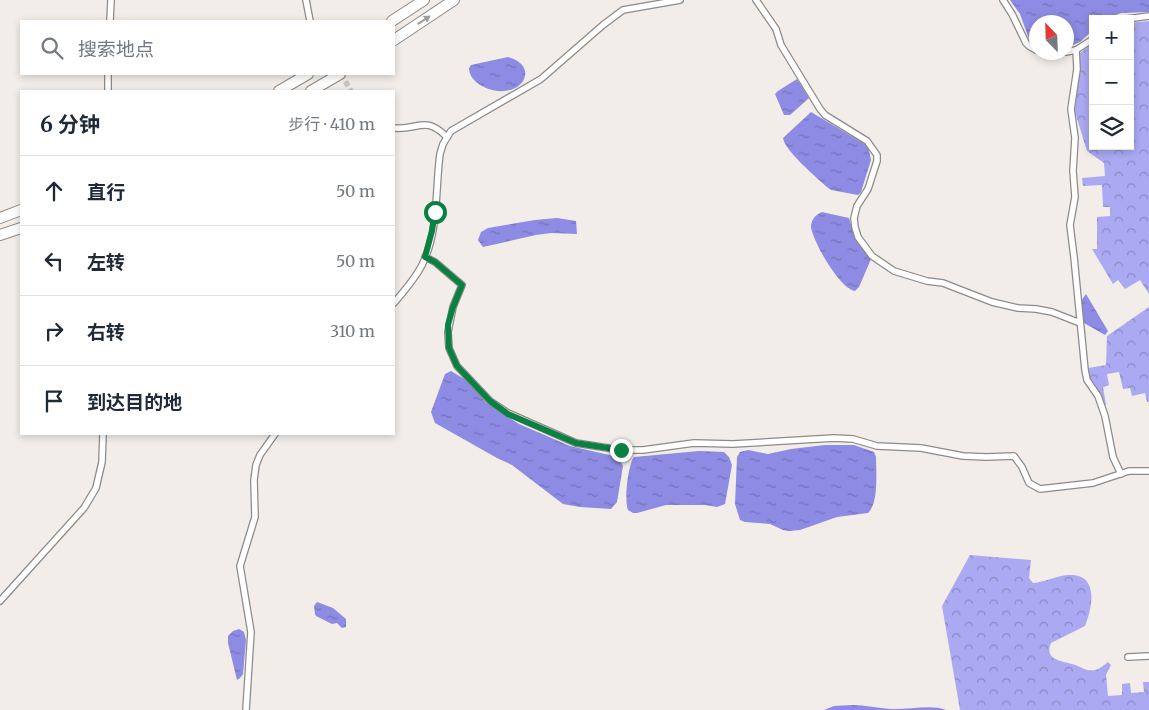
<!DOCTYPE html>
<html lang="zh">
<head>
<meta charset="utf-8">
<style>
	:root { --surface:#fff; --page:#f2f2f3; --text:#1f2937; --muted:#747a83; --line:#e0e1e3 }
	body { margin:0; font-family:Merriweather,"Noto Sans SC",serif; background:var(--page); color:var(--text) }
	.controls { position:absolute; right:15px; top:15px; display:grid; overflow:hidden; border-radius:0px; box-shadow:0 2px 8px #0003 }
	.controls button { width:45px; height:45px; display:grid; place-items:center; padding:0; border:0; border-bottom:1px solid var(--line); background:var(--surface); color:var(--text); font:25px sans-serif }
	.compass { position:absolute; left:1029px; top:15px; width:45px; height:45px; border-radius:50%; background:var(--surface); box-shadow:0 2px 8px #0003; rotate:337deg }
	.stop { position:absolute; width:15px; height:15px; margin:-11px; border:4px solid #0b8043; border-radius:50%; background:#fff }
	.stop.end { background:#0b8043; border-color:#fff; box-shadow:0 1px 5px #0008 }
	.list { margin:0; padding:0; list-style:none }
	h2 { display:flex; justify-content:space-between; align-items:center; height:65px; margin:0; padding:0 20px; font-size:21px }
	h2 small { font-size:16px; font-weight:400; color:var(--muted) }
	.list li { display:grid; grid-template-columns:32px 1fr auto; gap:15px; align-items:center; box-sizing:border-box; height:70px; padding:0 20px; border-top:1px solid var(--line) }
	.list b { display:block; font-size:19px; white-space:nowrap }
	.list em { font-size:16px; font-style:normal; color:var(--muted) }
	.icon { flex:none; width:28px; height:28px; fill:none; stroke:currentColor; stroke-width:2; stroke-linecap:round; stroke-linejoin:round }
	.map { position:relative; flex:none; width:1149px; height:710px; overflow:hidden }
	.search { position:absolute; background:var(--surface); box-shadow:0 2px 8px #0003; left:20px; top:20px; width:375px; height:55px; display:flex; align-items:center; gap:12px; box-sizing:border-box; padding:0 18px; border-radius:0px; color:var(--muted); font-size:19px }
	.panel { position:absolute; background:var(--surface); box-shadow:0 2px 8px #0003; left:20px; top:90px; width:375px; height:345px; border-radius:0px }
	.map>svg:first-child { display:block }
	.forest { fill:url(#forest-crowns) }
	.water { fill:url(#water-ripples) }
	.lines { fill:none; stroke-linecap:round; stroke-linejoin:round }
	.street-tunnel { stroke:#c9c4c1; stroke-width:5.5; stroke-dasharray:5.5 3; stroke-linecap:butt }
	.street-casing { stroke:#8f8a87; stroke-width:8 }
	.highway-casing { stroke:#8f8a87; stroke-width:12 }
	.street { stroke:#fff; stroke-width:5.5 }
	.highway { stroke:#fff; stroke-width:10 }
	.oneway { fill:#9c9c9b }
	.route { stroke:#0b8043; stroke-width:6 }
</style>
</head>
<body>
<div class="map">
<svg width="1149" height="710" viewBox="0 0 1149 710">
	<defs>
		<pattern id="forest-crowns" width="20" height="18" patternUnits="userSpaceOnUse" patternTransform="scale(1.25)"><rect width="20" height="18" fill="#aaa9f2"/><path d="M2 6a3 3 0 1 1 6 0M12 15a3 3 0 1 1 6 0" fill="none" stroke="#8a89c4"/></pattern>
		<pattern id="water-ripples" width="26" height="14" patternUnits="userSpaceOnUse" patternTransform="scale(1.25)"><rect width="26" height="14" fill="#8d8be3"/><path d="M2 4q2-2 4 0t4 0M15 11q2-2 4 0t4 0" fill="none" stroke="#7371b8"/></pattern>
	</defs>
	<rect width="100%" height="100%" fill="#f2ede9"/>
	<g class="forest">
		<polygon points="1149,21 1149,294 1140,280 1125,289 1118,280 1113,284 1092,249 1097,249 1097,217 1110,216 1110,207 1103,207 1102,185 1083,186 1082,178 1105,176 1104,163 1087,151 1074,109 1080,53 1093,43 1093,146 1130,146 1130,23"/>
		<polygon points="1149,307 1149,402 1147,402 1145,393 1132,396 1130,388 1123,389 1119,372 1107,374 1109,385 1103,387 1106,405 1104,405 1087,374 1088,368 1106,365 1107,336"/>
		<path d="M 970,555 L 1031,560 L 1029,578 L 1033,583 C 1045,582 1056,576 1068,575 C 1099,573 1093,606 1085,626 L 1051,643 C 1044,660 1061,661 1072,664 C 1080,666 1086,672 1095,670 C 1100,669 1104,665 1108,662 L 1111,665 L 1106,675 L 1108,696 L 1122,695 L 1122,684 L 1130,683 L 1131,693 L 1144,692 L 1143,682 L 1149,682 L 1149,710 L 960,710 L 942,606 Z"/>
	</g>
	<g class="water">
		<polygon points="1010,0 1149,0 1149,12 1121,13 1106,19 1093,19 1093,30 1080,42 1068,47 1067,47 1066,22 1036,22 1036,45 1029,39 1020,14"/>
		<path d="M 508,57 C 544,67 518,105 482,86 C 475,82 469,76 469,68 L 471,65 Z"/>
		<polygon points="797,79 809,98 790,115 784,115 775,94 778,91"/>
		<path d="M 811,112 L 868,146 L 871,160 L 861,192 L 858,195 L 831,190 L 827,187 C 816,177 785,151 783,138 Z"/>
		<path d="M 822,212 L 849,218 L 854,235 L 871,259 L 859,287 L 855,291 C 840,289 813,242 811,227 C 811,220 815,215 822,212 Z"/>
		<polygon points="557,218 576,221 577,234 551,233 536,235 483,247 478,240 481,232 488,228 535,220"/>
		<polygon points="1086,294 1108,331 1105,335 1084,323 1081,301"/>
		<polygon points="451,371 469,382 486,403 519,424 570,446 618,457 623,466 617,502 611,509 580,507 563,504 512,465 497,458 435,423 431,412 445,374"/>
		<path d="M 825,445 L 854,445 L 874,452 L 876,457 C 876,471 879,503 868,513 L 837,517 L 800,530 L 789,531 L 783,530 L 770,524 L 745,522 L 740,520 L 735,504 L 737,457 L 740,452 L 748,450 L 768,454 L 791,449 Z"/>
		<path d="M 699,451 L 724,452 L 729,457 L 732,465 L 725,504 L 717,507 L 705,505 L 666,505 L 637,513 L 633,513 L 628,510 C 624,500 628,465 634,457 Z"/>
		<polygon points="317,602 333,608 346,619 346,627 342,628 337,623 332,624 316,616 315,614 314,606"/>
		<polygon points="239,629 244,632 246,640 243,674 240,678 237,680 228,643 228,636 233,631"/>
		<path d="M 852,705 C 865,705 878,708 891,709 C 907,710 932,704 946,710 L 824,710 L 834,706 Z"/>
	</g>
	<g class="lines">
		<polyline class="street-tunnel" points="341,74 351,91"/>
		<defs>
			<g id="street">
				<polyline points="306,0 310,21"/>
				<polyline points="756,0 776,29 781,45 820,109 825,115 867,141 877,155 877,161 868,189 857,206 854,218 855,227 858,237 872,256 894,271 927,281 943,283 992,302 1018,308 1036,309 1052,312 1080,323"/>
				<polyline points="1003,0 1012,14 1026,43 1029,46 1036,50"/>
				<polyline points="1127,19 1149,16"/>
				<polyline points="110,21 111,0"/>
				<polyline points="1076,50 1077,69 1071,109 1075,138 1073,171 1075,197 1070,225 1074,257 1085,370 1087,380 1098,396 1105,416 1113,457 1121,474"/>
				<polyline points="1066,52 1076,50 1093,39"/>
				<polyline points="108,91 108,74"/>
				<path d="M 394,128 C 420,130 424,115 447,137"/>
				<polyline points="425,257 435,262 462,285 453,307 448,332 449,348 457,366 490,401 508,413 576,443 621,450 643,450 694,443 733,444 834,438 853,439 877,446 921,448 963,456 986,457 1014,456 1022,467 1029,483 1040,489 1093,483 1129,471 1149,471"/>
				<path d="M 394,303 C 404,291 415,279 422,265 C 439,231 435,191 440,154 L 443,144 L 451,131 L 541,79 L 603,25 L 623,10 L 680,0"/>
				<polyline points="0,601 84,508 96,488 102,462 103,434"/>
				<polyline points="1128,657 1149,656"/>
				<polyline points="246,710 251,632 240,566 255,517 254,480 256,465 260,455 275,434"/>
			</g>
			<g id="highway">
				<polyline points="392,21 424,0"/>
				<polyline points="394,40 454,0"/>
				<polyline points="279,91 308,74"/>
				<polyline points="311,91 340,74"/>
				<polyline points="0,218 21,210"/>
				<polyline points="0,235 21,228"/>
			</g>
		</defs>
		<use href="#street" class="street-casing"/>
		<use href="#highway" class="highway-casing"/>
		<use href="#street" class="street"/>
		<use href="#highway" class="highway"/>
	</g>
	<defs><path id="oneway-solid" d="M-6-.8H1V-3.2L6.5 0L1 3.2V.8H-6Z" transform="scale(1.25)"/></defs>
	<use class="oneway" href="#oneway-solid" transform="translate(424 20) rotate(-33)"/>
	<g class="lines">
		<polyline class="route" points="435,212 432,231 425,257 435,262 462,285 453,307 448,325 449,348 457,366 490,401 508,414 576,443 621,450"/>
	</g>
</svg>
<div class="controls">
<button>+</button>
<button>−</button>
<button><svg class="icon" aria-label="layers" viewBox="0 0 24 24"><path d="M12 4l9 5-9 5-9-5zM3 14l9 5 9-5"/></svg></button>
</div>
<svg class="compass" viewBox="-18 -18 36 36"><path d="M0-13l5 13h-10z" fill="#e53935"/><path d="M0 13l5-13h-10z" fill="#747a83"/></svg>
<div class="stop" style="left:435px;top:212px"></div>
<div class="stop end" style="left:621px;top:450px"></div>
<div class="search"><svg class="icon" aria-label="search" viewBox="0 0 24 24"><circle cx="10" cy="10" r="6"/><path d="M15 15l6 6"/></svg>搜索地点</div>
<section class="panel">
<h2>6 分钟<small>步行 · 410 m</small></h2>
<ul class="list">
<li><svg class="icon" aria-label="ahead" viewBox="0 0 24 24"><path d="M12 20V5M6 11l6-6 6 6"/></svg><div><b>直行</b></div><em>50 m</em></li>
<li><svg class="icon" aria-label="left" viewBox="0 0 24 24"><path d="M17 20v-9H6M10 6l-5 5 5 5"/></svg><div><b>左转</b></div><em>50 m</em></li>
<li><svg class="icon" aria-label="right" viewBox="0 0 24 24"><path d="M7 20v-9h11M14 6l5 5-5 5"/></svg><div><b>右转</b></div><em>310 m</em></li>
<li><svg class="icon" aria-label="arrive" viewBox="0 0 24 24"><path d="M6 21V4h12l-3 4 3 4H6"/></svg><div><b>到达目的地</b></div></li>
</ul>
</section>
</div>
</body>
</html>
